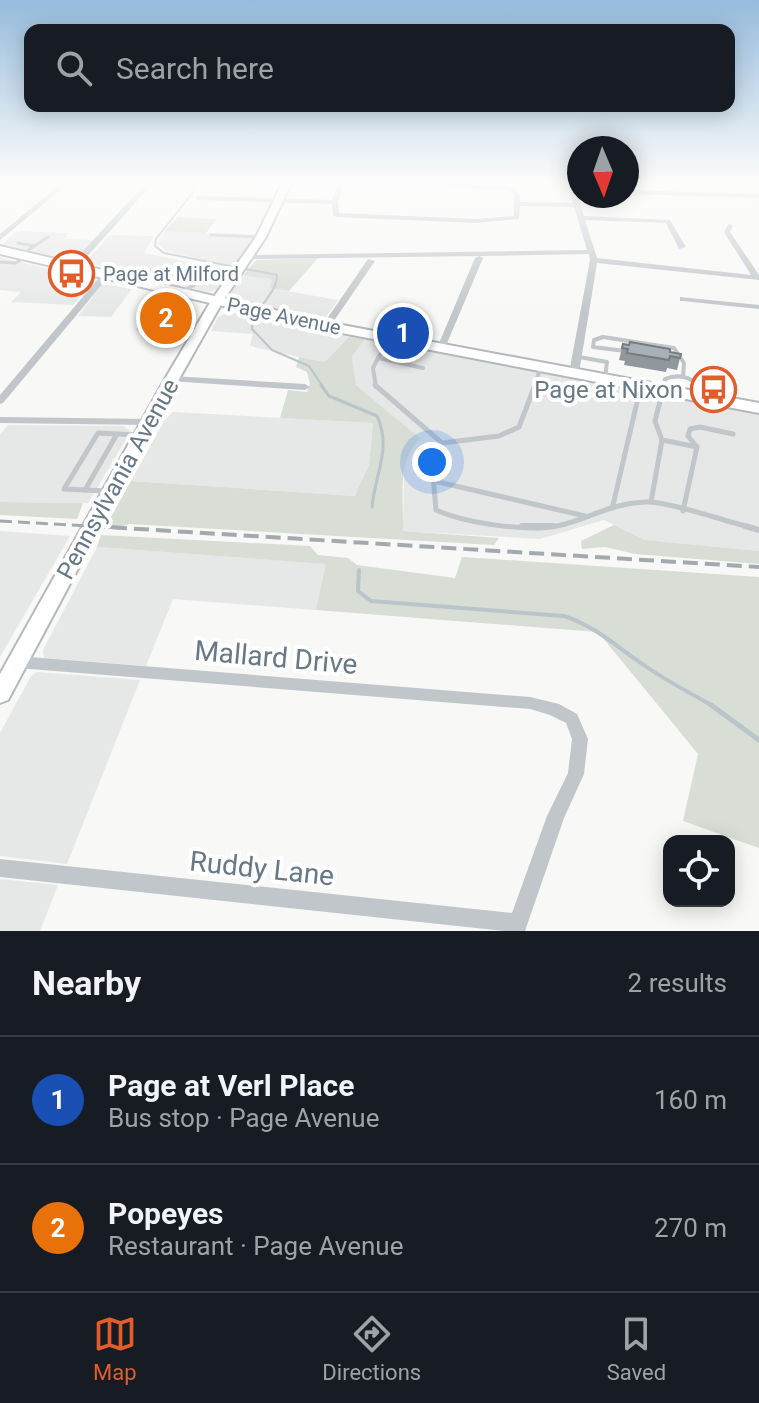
<!DOCTYPE html>
<html lang="en">
<head>
<meta charset="utf-8">
<style>
	:root { --surface:#171b24; --page:#20242c; --text:#f1f3f6; --muted:#9ea1a6; --line:#363941; --accent:#e35d2b }
	body { margin:0; font-family:Roboto,sans-serif; background:var(--page); color:var(--text) }
	.controls { position:absolute; right:24px; bottom:24px; display:grid; overflow:hidden; border-radius:16px; box-shadow:0 4px 20px #0003 }
	.controls button { width:72px; height:72px; display:grid; place-items:center; padding:0; border:0; border-bottom:2px solid var(--line); background:var(--surface); color:var(--text); font:40px sans-serif }
	.compass { position:absolute; left:567px; top:136px; width:72px; height:72px; border-radius:50%; background:var(--surface); box-shadow:0 4px 20px #0003; rotate:178deg }
	.you { position:absolute; left:432px; top:462px; width:28px; height:28px; margin:-20px; border:6px solid #fff; border-radius:50%; background:#1a73e8; box-shadow:0 0 0 12px #1a73e833 }
	.badge { display:grid; place-items:center; width:52px; height:52px; border-radius:50%; background:var(--accent); color:#fff; font-size:26px; font-weight:700 }
	.pin { position:absolute; translate:-50% -50%; border:4px solid #fff; box-shadow:0 2px 8px #0006 }
	.list { margin:0; padding:0; list-style:none }
	h2 { display:flex; justify-content:space-between; align-items:center; height:104px; margin:0; padding:0 32px; font-size:34px }
	h2 small { font-size:26px; font-weight:400; color:var(--muted) }
	.list li { display:grid; grid-template-columns:52px 1fr auto; gap:24px; align-items:center; box-sizing:border-box; height:128px; padding:0 32px; border-top:2px solid var(--line) }
	.list b { display:block; font-size:30px; white-space:nowrap }
	.list p { margin:0; font-size:26px; white-space:nowrap; color:var(--muted) }
	.list em { font-size:26px; font-style:normal; color:var(--muted) }
	.icon { flex:none; width:44px; height:44px; fill:none; stroke:currentColor; stroke-width:2; stroke-linecap:round; stroke-linejoin:round }
	.map { position:relative; flex:none; width:759px; height:931px; overflow:hidden }
	.search { position:absolute; background:var(--surface); box-shadow:0 4px 20px #0003; left:24px; right:24px; top:24px; height:88px; display:flex; align-items:center; gap:20px; box-sizing:border-box; padding:0 28px; border-radius:16px; color:var(--muted); font-size:30px }
	.sheet { height:360px; background:var(--surface) }
	nav { display:flex; justify-content:space-around; align-items:center; box-sizing:border-box; height:112px; border-top:2px solid var(--line); background:var(--surface); font-size:22px; color:var(--muted) }
	nav a { display:grid; justify-items:center; gap:4px }
	nav .on { color:var(--accent) }
	.map>svg:first-child { display:block }
	.built { fill:#e6e7e7 }
	.green { fill:#d8ddd5 }
	.lines { fill:none; stroke-linecap:round; stroke-linejoin:round }
	.stream-far3 { stroke:#bac5ca; stroke-width:2 }
	.stream-far2 { stroke:#bac5ca; stroke-width:3 }
	.stream-far1 { stroke:#bac5ca; stroke-width:4 }
	.stream { stroke:#bac5ca; stroke-width:5 }
	.secondary-casing { stroke:#b4b9be; stroke-width:4 }
	.primary-casing { stroke:#b3b8bc; stroke-width:4 }
	.lane-far3 { stroke:#c1c6ca; stroke-width:3 }
	.lane-far2 { stroke:#c1c6ca; stroke-width:4 }
	.lane-far1 { stroke:#c1c6ca; stroke-width:5 }
	.lane { stroke:#c1c6ca; stroke-width:6 }
	.street { fill:#c1c6ca; fill-rule:evenodd }
	.secondary { fill:#fff; fill-rule:evenodd }
	.primary { fill:#fff; fill-rule:evenodd }
	.rail-far1 { stroke:#a2a9af; stroke-width:3; stroke-dasharray:12 6; stroke-linecap:butt }
	.rail { stroke:#a2a9af; stroke-width:4; stroke-dasharray:15 7; stroke-linecap:butt }
	.wall { fill:#90989d }
	.building { fill:#a8b1b7; stroke:#767c80; stroke-width:2 }
	.labels { text-anchor:middle; stroke-width:8; stroke-linejoin:round; paint-order:stroke }
	.far-poi-label { font-size:20px; fill:#677887; stroke:#fff; text-anchor:start }
	.far-street-label { font-size:20px; fill:#677887; stroke:#fff }
	.poi-label { font-size:24px; fill:#677887; stroke:#fff; text-anchor:end }
	.street-label { font-size:24px; fill:#677887; stroke:#fff }
	.near-street-label { font-size:28px; fill:#677887; stroke:#fff }
</style>
</head>
<body>
<div class="map">
<svg width="759" height="931" viewBox="0 0 759 931">
	<rect width="100%" height="100%" fill="#f8f8f6"/>
	<g class="built">
		<polygon points="16,231 69,233 64,239 93,240 76,259 70,260 3,244"/>
		<polygon points="165,231 255,235 235,267 167,251 158,244"/>
		<polygon points="110,235 154,236 144,253 232,271 216,290 208,292 86,262"/>
		<polygon points="0,257 93,280 94,281 73,305 11,302 21,292 0,290"/>
		<polygon points="243,275 272,280 270,288 338,300 326,317 318,319 236,300 229,295"/>
		<polygon points="103,284 132,289 111,317 78,316"/>
		<polygon points="159,297 193,307 195,316 185,334 135,331"/>
		<polygon points="226,313 241,314 349,337 325,362 299,357 250,346 253,334 211,331 218,317"/>
		<polygon points="365,339 759,414 759,551 645,540 604,520 540,539 403,531 404,465 408,451 420,438 356,385 352,357"/>
		<polygon points="173,412 373,423 369,465 356,496 131,481 164,421"/>
		<polygon points="8,425 123,426 131,431 88,503 0,502 0,434"/>
		<polygon points="0,531 70,536 0,657"/>
		<polygon points="97,547 327,564 316,610 173,599 146,666 44,658 43,650"/>
		<polygon points="37,672 140,680 67,864 0,856 0,733 31,676"/>
		<polygon points="0,879 58,885 40,931 0,931"/>
	</g>
	<g class="green">
		<polygon points="178,217 216,219 206,233 165,231"/>
		<polygon points="318,258 289,291 269,288 272,280 243,275 256,260"/>
		<path d="M 349,337 L 365,339 L 352,357 L 356,385 L 420,438 C 396,463 404,498 403,531 L 499,538 L 494,545 L 129,524 L 120,527 L 106,526 L 131,481 L 355,496 L 369,465 L 373,423 L 280,418 L 288,390 L 307,392 L 310,384 L 307,372 L 296,367 L 299,357 L 325,362 Z"/>
		<polygon points="0,502 83,503 77,519 0,515"/>
		<polygon points="614,525 645,540 759,551 759,564 635,554 605,547 582,549 581,541"/>
		<polygon points="101,535 310,546 318,555 348,558 357,565 455,578 462,557 759,577 759,848 683,821 698,754 598,632 316,610 326,564 97,547"/>
	</g>
	<g class="lines">
		<path class="stream-far3" d="M 193,183 L 194,191 L 156,239 L 155,246 L 164,253 L 277,275 C 277,296 252,308 252,329 L 272,350 L 309,366 L 323,387"/>
		<path class="stream-far2" d="M 321,385 L 329,396 L 377,416 C 392,448 375,474 372,507"/>
		<path class="stream-far1" d="M 359,570 L 358,591 L 371,601 L 564,616 C 595,626 617,647 644,665 C 666,681 691,693 714,707"/>
		<polyline class="stream" points="711,705 759,740"/>
		<defs>
			<polygon id="secondary" points="282,183 291,183 266,237 223,301 179,379 8,700 0,703 0,674 165,379 211,301 256,237"/>
			<polygon id="primary" points="0,246 326,322 759,403 759,413 326,330 0,254"/>
		</defs>
		<use href="#secondary" class="secondary-casing"/>
		<use href="#primary" class="primary-casing"/>
		<g class="lane-far3">
			<polyline points="211,235 260,237"/>
			<polyline points="18,243 34,246"/>
			<polyline points="22,254 48,237"/>
			<polyline points="0,262 15,263 27,257"/>
			<polyline points="142,274 149,270 167,274"/>
		</g>
		<g class="lane-far2">
			<polyline points="158,272 199,281 182,293"/>
			<polyline points="130,281 146,272"/>
			<polyline points="175,292 162,304 185,312 182,325 203,325"/>
			<polyline points="625,351 593,347 594,340 603,337 674,348 684,363 683,377"/>
			<polyline points="579,357 607,362 605,378"/>
			<polyline points="378,358 391,340"/>
			<polyline points="376,387 373,368 378,358 423,368"/>
			<polyline points="534,387 541,367"/>
			<path d="M 663,387 L 665,379 C 677,374 691,376 699,387"/>
		</g>
		<g class="lane-far1">
			<polyline points="375,385 442,443"/>
			<path d="M 535,385 L 519,427 L 499,436 L 442,443 L 433,476 L 436,510 C 465,523 526,532 557,526 C 590,519 607,504 645,502 C 669,501 727,522 753,528"/>
			<polyline points="698,385 700,396"/>
			<polyline points="662,440 697,447"/>
			<polyline points="434,481 585,516"/>
			<polyline points="85,490 117,434"/>
			<polyline points="106,491 64,489 98,433 137,435"/>
			<polyline points="651,502 662,440 655,421 664,385"/>
			<polyline points="613,505 641,385"/>
			<polyline points="683,511 697,447 688,436 690,429 700,427 733,434"/>
		</g>
		<g class="lane">
			<polyline points="522,526 553,526"/>
			<polyline points="745,526 759,530"/>
		</g>
		<g class="street">
			<polygon points="62,183 69,183 0,240 0,234"/>
			<polygon points="146,183 153,183 76,269 70,269 70,265"/>
			<polygon points="343,183 352,183 343,188 338,202 339,213 476,219 514,216 514,194 509,190 389,183 511,186 520,194 520,202 573,203 567,183 573,183 584,216 670,220 686,247 679,249 666,223 585,220 597,258 751,275 724,232 728,225 730,224 733,226 730,232 759,275 759,280 597,263 579,373 574,376 569,373 590,260 589,254 479,256 483,258 445,348 441,351 437,348 475,258 479,256 249,259 245,257 249,255 587,250 574,207 520,206 519,219 476,223 336,217 333,215 332,204 198,200 195,198 198,196 332,200 337,187"/>
			<polygon points="627,190 759,194 759,198 627,194"/>
			<polygon points="368,259 375,261 329,328 323,328 322,326"/>
			<polygon points="103,273 110,275 3,403 0,404 0,395"/>
			<polygon points="680,297 759,305 759,309 683,301 680,301"/>
			<polygon points="172,376 305,384 310,387 305,390 169,381 167,379 169,377"/>
			<polygon points="0,417 149,419 154,422 149,425 0,423"/>
			<polygon points="17,656 530,697 559,704 577,714 588,739 584,774 564,818 525,931 504,931 0,877 0,859 512,913 547,816 568,773 572,739 566,723 550,715 530,709 17,668 12,666 10,662 12,658"/>
		</g>
		<use href="#secondary" class="secondary"/>
		<use href="#primary" class="primary"/>
		<polyline class="rail-far1" points="0,521 123,528"/>
		<polyline class="rail" points="90,526 759,567"/>
	</g>
	<polygon class="wall" points="623,344 681,354 677,370 667,368 666,372 624,365 625,361 619,360"/>
	<polygon class="building" points="630,342 670,349 670,352 681,354 680,358 670,356 669,360 627,353 628,349 622,348 623,344 629,345"/>
	<linearGradient id="sky" x2="0" y2="1"><stop stop-color="#95bbdc"/><stop offset="0.58" stop-color="#fcfcfb"/><stop offset="1" stop-color="#fcfcfb" stop-opacity="0"/></linearGradient>
	<rect width="759" height="314" fill="url(#sky)"/>
	<defs>
		<symbol id="bus-ring" viewBox="-11 -11 22 22"><circle r="9.5" fill="#fff" stroke="#e35d2b" stroke-width="1.5"/><path d="M-5-6H5V4H4V6H2V4H-2V6H-4V4H-5ZM-3.5-4V0h7V-4ZM-3.5 1.2v1.5H-2V1.2ZM2 1.2v1.5H3.5V1.2Z" fill="#e35d2b"/></symbol>
	</defs>
	<g fill-rule="evenodd">
		<use href="#bus-ring" x="46" y="248" width="51" height="51"/>
		<use href="#bus-ring" x="688" y="364" width="51" height="51"/>
	</g>
	<g class="labels">
		<g class="far-poi-label">
			<text x="103" y="281">Page at Milford</text>
		</g>
		<g class="far-street-label">
			<text transform="translate(284 316) rotate(12)" y="7">Page Avenue</text>
		</g>
		<g class="poi-label">
			<text x="683" y="398">Page at Nixon</text>
		</g>
		<g class="street-label">
			<text transform="translate(118 479) rotate(-61)" y="8">Pennsylvania Avenue</text>
		</g>
		<g class="near-street-label">
			<text transform="translate(276 657) rotate(5)" y="10">Mallard Drive</text>
			<text transform="translate(262 868) rotate(6)" y="10">Ruddy Lane</text>
		</g>
	</g>
</svg>
<div class="controls">
<button><svg class="icon" aria-label="locate" viewBox="0 0 24 24"><circle cx="12" cy="12" r="6"/><path d="M12 2v4M12 18v4M2 12h4M18 12h4"/></svg></button>
</div>
<svg class="compass" viewBox="-18 -18 36 36"><path d="M0-13l5 13h-10z" fill="#e53935"/><path d="M0 13l5-13h-10z" fill="#9ea1a6"/></svg>
<div class="you"></div>
<div class="pin badge" style="left:403px;top:333px;background:#1a4fb4">1</div>
<div class="pin badge" style="left:166px;top:318px;background:#e8710a">2</div>
<div class="search"><svg class="icon" aria-label="search" viewBox="0 0 24 24"><circle cx="10" cy="10" r="6"/><path d="M15 15l6 6"/></svg>Search here</div>
</div>
<section class="sheet">
<h2>Nearby<small>2 results</small></h2>
<ul class="list">
<li><span class="badge" style="background:#1a4fb4">1</span><div><b>Page at Verl Place</b><p>Bus stop · Page Avenue</p></div><em>160 m</em></li>
<li><span class="badge" style="background:#e8710a">2</span><div><b>Popeyes</b><p>Restaurant · Page Avenue</p></div><em>270 m</em></li>
</ul>
</section>
<nav>
<a class="on"><svg class="icon" aria-label="map" viewBox="0 0 24 24"><path d="M3 6l6-2 6 2 6-2v14l-6 2-6-2-6 2zM9 4v14M15 6v14"/></svg>Map</a>
<a><svg class="icon" aria-label="directions" viewBox="0 0 24 24"><path d="M12 3l9 9-9 9-9-9zM9 14v-3h6M13 9l2 2-2 2"/></svg>Directions</a>
<a><svg class="icon" aria-label="saved" viewBox="0 0 24 24"><path d="M7 4h10v16l-5-4-5 4z"/></svg>Saved</a>
</nav>
</body>
</html>
